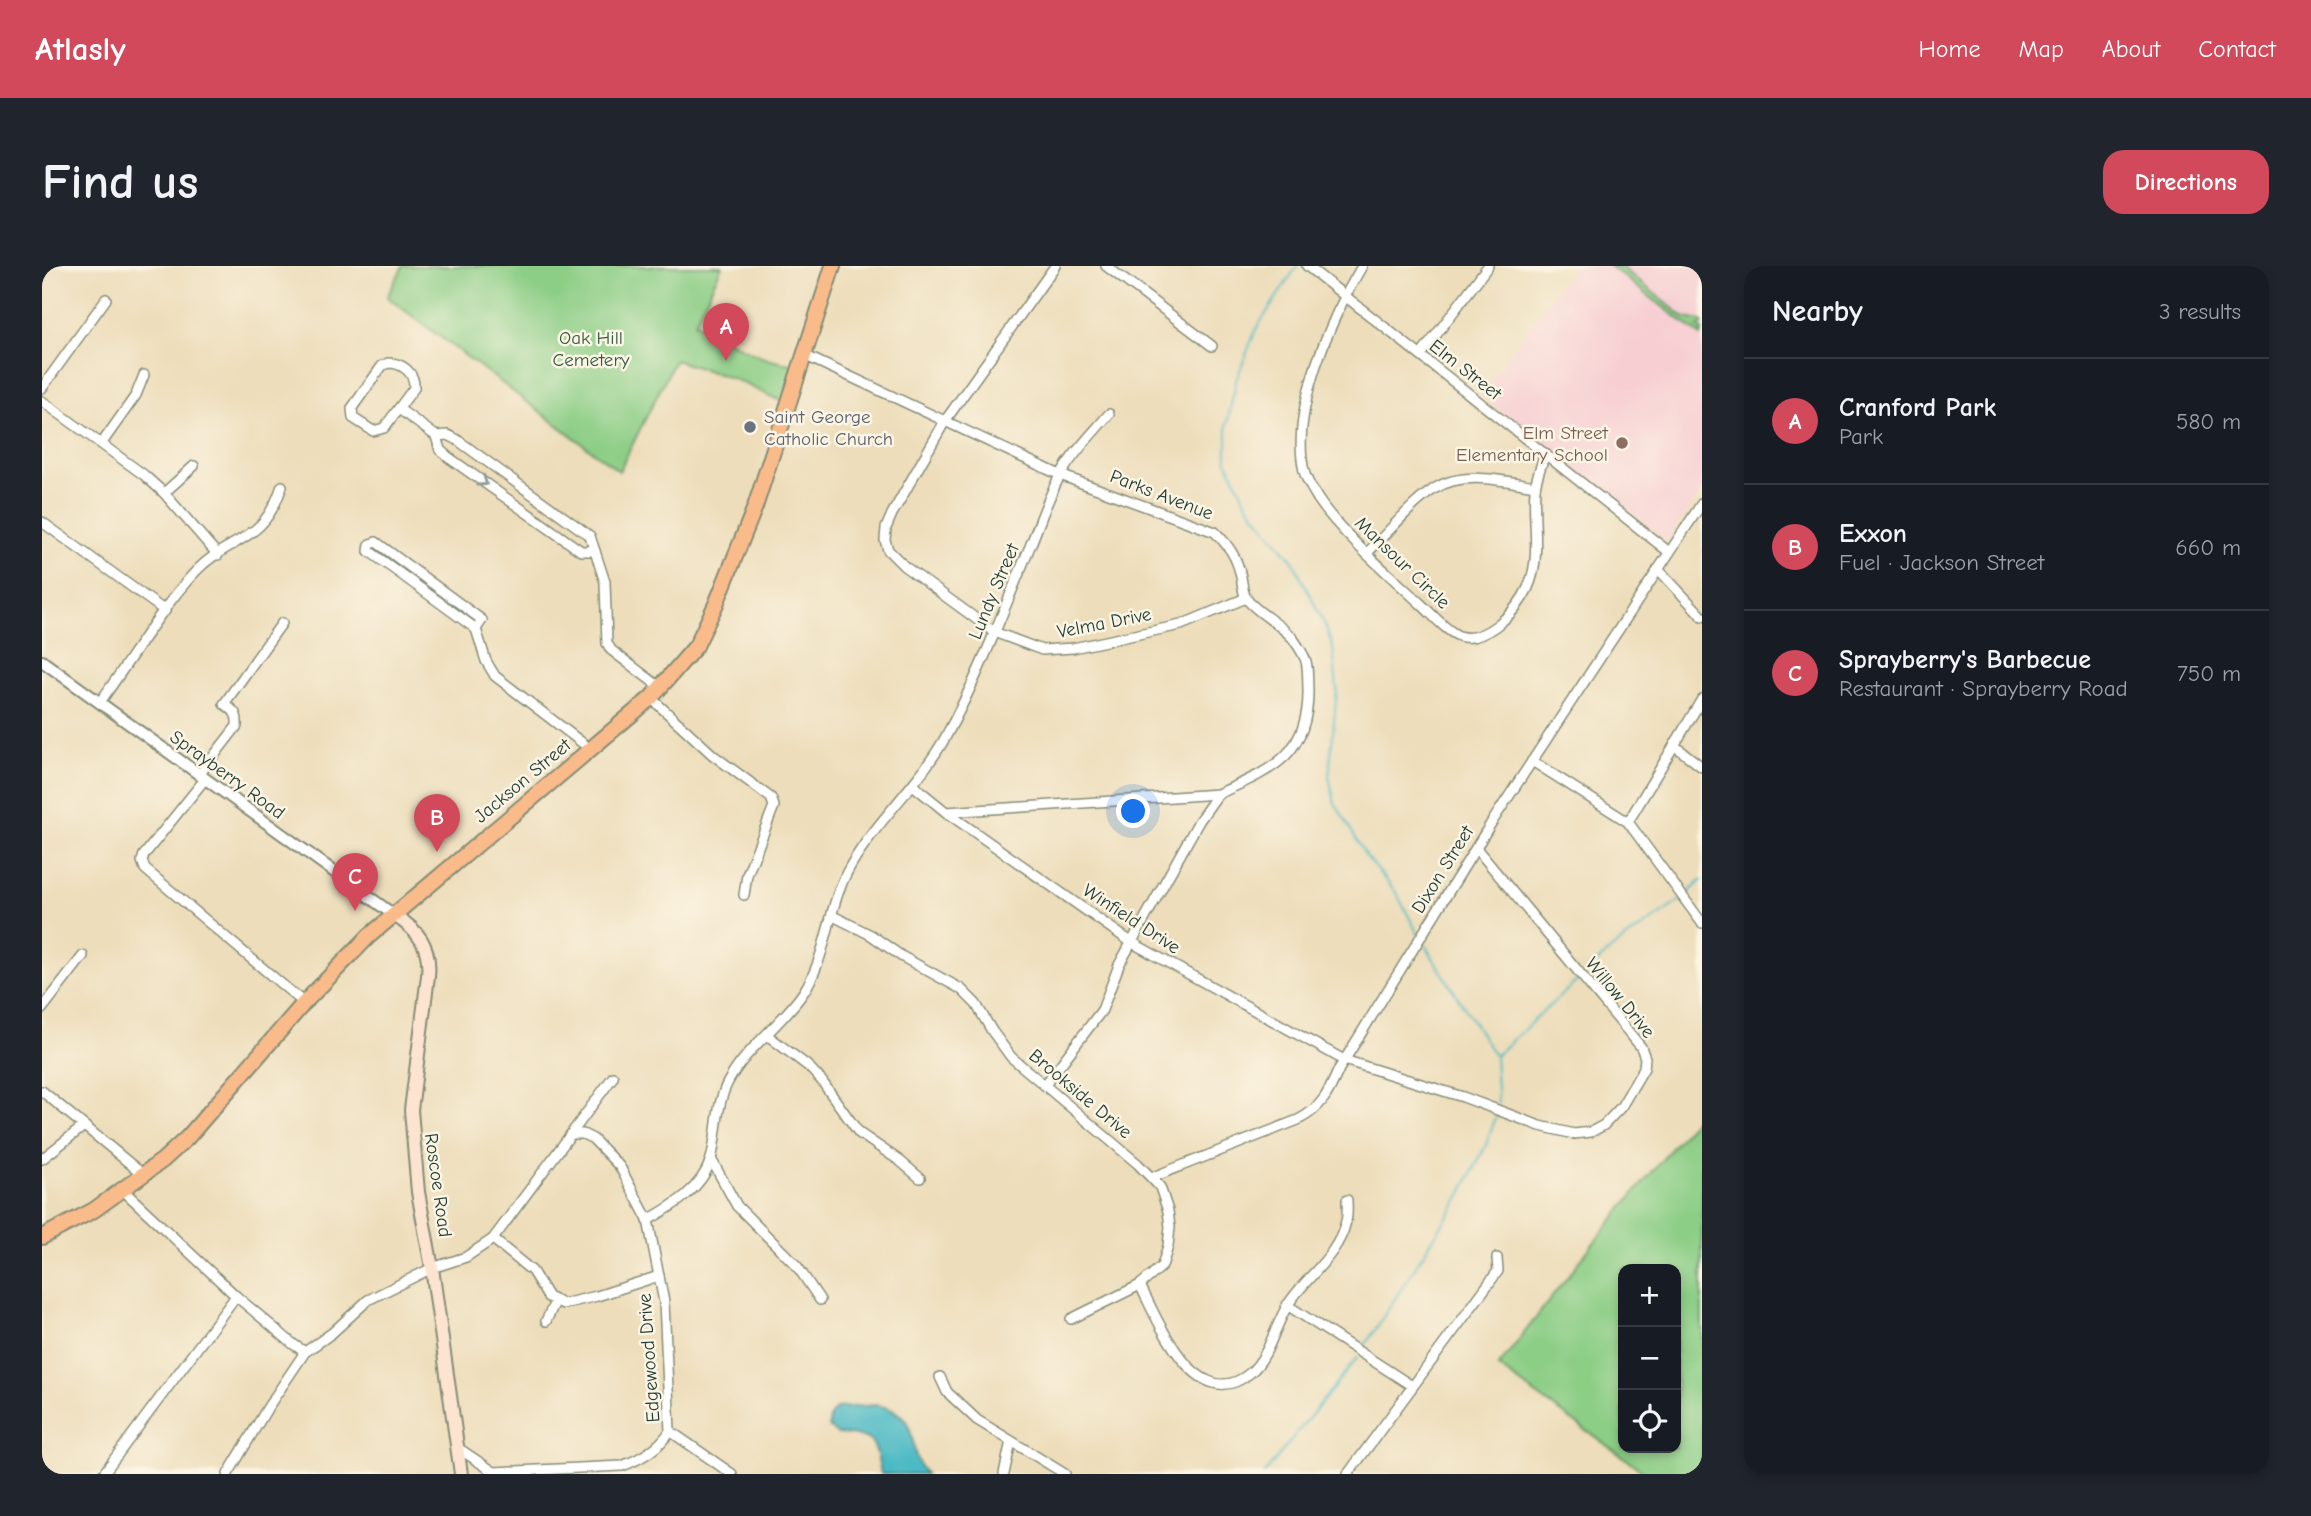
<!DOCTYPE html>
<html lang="en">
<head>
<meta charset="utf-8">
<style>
	:root { --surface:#171b24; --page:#20242c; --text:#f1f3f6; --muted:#9ea1a6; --line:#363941; --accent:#d1495b }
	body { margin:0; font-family:"Comic Neue",sans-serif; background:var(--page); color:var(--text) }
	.controls { position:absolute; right:21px; bottom:21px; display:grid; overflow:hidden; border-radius:14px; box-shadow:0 4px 10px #0003 }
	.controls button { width:63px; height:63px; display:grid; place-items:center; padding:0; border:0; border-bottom:2px solid var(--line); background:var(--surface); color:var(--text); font:35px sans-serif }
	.you { position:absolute; left:1092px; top:546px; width:24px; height:24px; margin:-18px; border:5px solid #fff; border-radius:50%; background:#1a73e8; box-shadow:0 0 0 10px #1a73e833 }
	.badge { display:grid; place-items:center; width:46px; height:46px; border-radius:50%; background:var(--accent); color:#fff; font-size:23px; font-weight:700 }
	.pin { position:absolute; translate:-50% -58px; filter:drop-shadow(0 2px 4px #0008) }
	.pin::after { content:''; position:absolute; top:37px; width:24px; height:21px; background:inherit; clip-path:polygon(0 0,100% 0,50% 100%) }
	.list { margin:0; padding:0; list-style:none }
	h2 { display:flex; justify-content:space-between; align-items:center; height:91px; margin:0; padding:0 28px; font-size:30px }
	h2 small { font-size:23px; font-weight:400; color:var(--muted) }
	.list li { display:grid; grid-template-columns:46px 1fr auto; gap:21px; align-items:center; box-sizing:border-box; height:126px; padding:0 28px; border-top:2px solid var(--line) }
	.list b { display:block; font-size:26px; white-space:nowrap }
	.list p { margin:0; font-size:23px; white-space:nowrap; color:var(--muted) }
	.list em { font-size:23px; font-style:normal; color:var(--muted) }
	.icon { flex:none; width:38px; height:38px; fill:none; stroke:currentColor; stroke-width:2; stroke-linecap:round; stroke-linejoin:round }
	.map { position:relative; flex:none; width:1660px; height:1208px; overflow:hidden; border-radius:21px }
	header { display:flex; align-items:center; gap:42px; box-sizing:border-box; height:98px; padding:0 35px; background:var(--accent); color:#fff }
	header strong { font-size:33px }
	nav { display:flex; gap:38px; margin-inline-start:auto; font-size:24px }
	.intro { display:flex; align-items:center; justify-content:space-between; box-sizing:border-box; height:168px; padding:0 42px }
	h1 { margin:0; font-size:49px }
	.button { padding:18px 32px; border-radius:21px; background:var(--accent); color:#fff; font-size:24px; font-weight:700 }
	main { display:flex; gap:42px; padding:0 42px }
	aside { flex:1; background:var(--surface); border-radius:21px; box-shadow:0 4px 10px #0003 }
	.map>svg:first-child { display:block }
	.built { fill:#f7cfd3 }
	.green { fill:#8cce86; stroke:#56865d; stroke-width:2; fill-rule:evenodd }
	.water { fill:#4cbac4; stroke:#367c7c; stroke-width:2 }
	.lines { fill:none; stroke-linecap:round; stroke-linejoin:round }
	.stream { stroke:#4cbac4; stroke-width:2 }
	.minor-casing { stroke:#868d77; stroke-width:12 }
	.tertiary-casing { stroke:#868d77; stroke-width:14 }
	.secondary-casing { stroke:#868d77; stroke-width:16 }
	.primary-casing { stroke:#868d77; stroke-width:18 }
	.minor { stroke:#fff; stroke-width:9 }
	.tertiary { stroke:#fff; stroke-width:10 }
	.secondary { stroke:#fde4d1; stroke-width:12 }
	.primary { stroke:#fabb8b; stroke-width:14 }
	.oneway { stroke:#8f9e9a }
	.worship-dot { fill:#6b7280; stroke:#fcf5e5; stroke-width:2.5 }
	.education-dot { fill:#8d6e63; stroke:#fcf5e5; stroke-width:2.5 }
	.labels { text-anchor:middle; stroke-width:5; stroke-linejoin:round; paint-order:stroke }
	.park-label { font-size:19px; fill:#355a44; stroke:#fcf5e5 }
	.street-label { font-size:19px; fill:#1f3d34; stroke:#fcf5e5 }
	.worship-label { font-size:19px; fill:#5b616d; stroke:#fcf5e5; text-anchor:start }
	.education-label { font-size:19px; fill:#785e54; stroke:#fcf5e5; text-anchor:end }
</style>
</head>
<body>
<header>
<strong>Atlasly</strong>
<nav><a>Home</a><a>Map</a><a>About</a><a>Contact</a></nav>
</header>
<div class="intro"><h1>Find us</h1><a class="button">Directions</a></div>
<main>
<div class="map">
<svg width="1660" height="1208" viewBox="0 0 1660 1208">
	<rect width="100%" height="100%" fill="#fcf5e5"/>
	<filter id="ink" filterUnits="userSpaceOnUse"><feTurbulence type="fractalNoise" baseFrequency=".0143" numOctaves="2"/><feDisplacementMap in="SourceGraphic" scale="14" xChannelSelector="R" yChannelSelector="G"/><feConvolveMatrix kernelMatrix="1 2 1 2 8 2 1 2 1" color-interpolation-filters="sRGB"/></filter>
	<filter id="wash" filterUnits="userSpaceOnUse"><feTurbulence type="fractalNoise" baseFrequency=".00686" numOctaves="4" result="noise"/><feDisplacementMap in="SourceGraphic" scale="28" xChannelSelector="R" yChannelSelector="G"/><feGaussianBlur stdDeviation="1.57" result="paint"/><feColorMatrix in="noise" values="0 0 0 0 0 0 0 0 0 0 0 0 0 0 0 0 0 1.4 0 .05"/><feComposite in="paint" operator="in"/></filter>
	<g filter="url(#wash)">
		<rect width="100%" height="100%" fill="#edddba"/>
		<polygon class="built" points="1532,0 1660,0 1660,225 1625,274 1438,129"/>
		<g class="green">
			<path d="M 361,0 L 680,0 L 653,57 C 686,72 714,96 752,98 L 741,136 L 692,113 L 633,94 L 577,205 L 345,31 Z"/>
			<polygon points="1568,0 1578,0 1643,52 1660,55 1660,60 1655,61 1660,64 1659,70"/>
			<path d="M 1660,845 L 1660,1208 L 1605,1208 L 1456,1101 L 1550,979 ZM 1581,1003 L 1634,1003 L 1634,1182 L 1581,1182 Z"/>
		</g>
		<path class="water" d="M 835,1139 C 884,1150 861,1181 883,1208 L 839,1208 C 832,1171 833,1171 795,1168 L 787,1161 L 788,1150 L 795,1142 Z"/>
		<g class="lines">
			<g class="stream">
				<polyline points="1255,0 1214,63 1194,115 1185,159 1185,195 1205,238 1251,295 1284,361 1291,382 1295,423 1287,511 1293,537 1324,590 1355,628 1376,668"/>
				<polyline points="1643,630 1660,614"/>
				<polyline points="1381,676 1453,790 1456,839"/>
				<polyline points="1544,706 1572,681 1639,634"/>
				<polyline points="1454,789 1537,713"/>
				<polyline points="1322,1081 1419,929 1444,879 1455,848"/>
				<polyline points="1222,1208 1316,1091"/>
			</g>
		</g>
	</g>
	<g filter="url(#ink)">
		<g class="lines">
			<defs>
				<g id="minor">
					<polyline points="1013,0 903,155 850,248 844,262 843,274 846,284 862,300 952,366 1000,384 1031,382 1139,359 1204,332"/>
					<polyline points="1064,0 1170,80"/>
					<polyline points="1265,0 1627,286"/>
					<path d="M 1320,0 C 1289,52 1248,144 1262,205 C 1264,214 1271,225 1276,233 C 1300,269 1348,309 1380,339 C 1390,348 1404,365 1417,370 C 1440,378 1470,349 1481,331 C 1502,298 1490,260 1493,223 C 1494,211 1500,199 1503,187"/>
					<path d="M 762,89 L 1018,209 L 1173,266 C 1187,280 1195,291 1199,311 C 1200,316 1201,327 1204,332 C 1212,345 1242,360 1252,374 C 1268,397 1265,398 1266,424 C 1267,490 1229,504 1176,528 L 904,546"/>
					<polyline points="1379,89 1446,0"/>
					<path d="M 346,97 C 361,97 373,107 372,122 L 342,162 L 331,165 L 311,152 L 310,142 L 340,100 Z"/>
					<polyline points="0,122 64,33"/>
					<polyline points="0,135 102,209 122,227 176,289"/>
					<polyline points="357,143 394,170 406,169 414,173 548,270 563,316 565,377 569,384 619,422"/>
					<polyline points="394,170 398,184 406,191 539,285 553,285"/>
					<polyline points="60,177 94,129 102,109"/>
					<polyline points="122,227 152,200"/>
					<polyline points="0,256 123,345"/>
					<polygon points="334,276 440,354 434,363 327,285 328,278"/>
					<path d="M 1326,286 C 1347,266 1368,239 1392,223 C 1421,204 1462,215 1493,220"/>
					<polyline points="1616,303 1660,350"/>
					<polyline points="434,363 444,395 453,410 547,482"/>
					<polyline points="609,432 671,489 729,532 732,540 705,609 702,629"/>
					<path d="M 58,436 C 88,395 119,342 154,305 C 189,269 221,279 240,220"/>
					<polyline points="1633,480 1660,501"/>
					<polyline points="1490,495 1586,556 1660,657"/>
					<path d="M 157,509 L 195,460 C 196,448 192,444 182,438 L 240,357"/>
					<polyline points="163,513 102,589 100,595 103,603 262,737"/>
					<polyline points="872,520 904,546 1089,676 1302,794 1421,831 1498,860 1532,868 1549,866 1562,859 1579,841 1602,802 1603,792 1599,781 1434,582"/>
					<polyline points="1586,556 1660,433"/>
					<polyline points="791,650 829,669 859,690 919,723 934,738 950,765 969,791 1096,898 1118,921 1126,945 1128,961 1126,980 1120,1000 1098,1019 1029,1053"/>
					<polyline points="0,743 41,690"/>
					<polyline points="725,769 767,801 779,814 817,867 858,895 878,912"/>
					<polyline points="1003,819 1060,744 1077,699 1157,555 1176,528"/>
					<polyline points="0,825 103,910"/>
					<polyline points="529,868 571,811"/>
					<polyline points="0,893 42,860"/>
					<polyline points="669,893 695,940 755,1000 778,1034"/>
					<path d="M 1111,911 L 1256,854 C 1280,842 1287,826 1297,803 L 1448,559 L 1660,237"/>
					<polyline points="82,925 194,1030 251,1078 263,1086"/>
					<path d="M 606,954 C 631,940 660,923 669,893 C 676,868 673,841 686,816 C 704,782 739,759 761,727 C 787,688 785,639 809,599 C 836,553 877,518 903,472 C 937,410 962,343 989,278 C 998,256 1006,231 1018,210 C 1030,188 1051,167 1067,148"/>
					<polyline points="451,973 490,1005 506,1031 521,1038 555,1030 617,1010"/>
					<path d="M 1098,1019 C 1116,1055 1155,1151 1208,1107 C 1228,1090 1233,1058 1247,1037 C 1265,1010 1297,989 1304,955 C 1306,948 1305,940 1305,934"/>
					<polyline points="1245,1039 1370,1120"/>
					<polyline points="504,1055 513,1036"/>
					<polyline points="898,1111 905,1126 935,1154 1023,1208"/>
					<polyline points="628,1165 690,1208"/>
					<polyline points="416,1182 455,1208"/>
					<polyline points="61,1208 194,1030"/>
					<path d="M 186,1208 L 226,1141 L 263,1086 L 290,1067 L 326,1034 L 390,1002 L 424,991 L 451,973 L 529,868 L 541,868 L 551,873 L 578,901 L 606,954 L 622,1036 L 628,1165 C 617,1182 599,1193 580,1200 L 452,1206"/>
					<polyline points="962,1208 969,1175"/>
					<polyline points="1306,1208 1456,1005 1455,992"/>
				</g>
				<polyline id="tertiary" points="0,395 352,649"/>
				<path id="secondary" d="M 352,649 C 376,664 389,680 386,710 L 369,844 L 376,926 L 390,1002 L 419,1208"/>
				<polyline id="primary" points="0,971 52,944 121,894 145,872 262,737 327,670 609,432 654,380 674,338 713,241 791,0"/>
			</defs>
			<use href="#minor" class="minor-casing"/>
			<use href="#tertiary" class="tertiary-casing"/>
			<use href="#secondary" class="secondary-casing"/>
			<use href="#primary" class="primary-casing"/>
			<use href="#minor" class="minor"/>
			<use href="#tertiary" class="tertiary"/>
			<use href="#secondary" class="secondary"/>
			<use href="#primary" class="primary"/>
		</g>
		<defs><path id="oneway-chevron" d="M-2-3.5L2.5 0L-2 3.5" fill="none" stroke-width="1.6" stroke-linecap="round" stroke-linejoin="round" transform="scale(1.75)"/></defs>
		<use class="oneway" href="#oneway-chevron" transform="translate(441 216) rotate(35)"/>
	</g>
	<circle class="worship-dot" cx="708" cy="161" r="7"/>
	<circle class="education-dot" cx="1580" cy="177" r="7"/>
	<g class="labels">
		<g class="park-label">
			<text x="549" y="78">Oak Hill<tspan x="549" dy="22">Cemetery</tspan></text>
		</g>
		<g class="street-label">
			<text transform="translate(1424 103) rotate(38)" y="7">Elm Street</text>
			<text transform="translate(1120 228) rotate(21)" y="7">Parks Avenue</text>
			<text transform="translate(1361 296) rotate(44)" y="7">Mansour Circle</text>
			<text transform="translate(951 325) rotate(-67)" y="7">Lundy Street</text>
			<text transform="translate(1062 356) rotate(-11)" y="7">Velma Drive</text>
			<text transform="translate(186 508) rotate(36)" y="7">Sprayberry Road</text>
			<text transform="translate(480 514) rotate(-40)" y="7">Jackson Street</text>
			<text transform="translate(1400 603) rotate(-58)" y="7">Dixon Street</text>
			<text transform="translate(1090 652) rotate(33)" y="7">Winfield Drive</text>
			<text transform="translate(1579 731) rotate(51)" y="7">Willow Drive</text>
			<text transform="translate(1039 827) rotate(40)" y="7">Brookside Drive</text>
			<text transform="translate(397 919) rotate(82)" y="7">Roscoe Road</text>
			<text transform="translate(606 1092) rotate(-94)" y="7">Edgewood Drive</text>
		</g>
		<g class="worship-label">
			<text x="722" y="157">Saint George<tspan x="722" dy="22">Catholic Church</tspan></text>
		</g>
		<g class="education-label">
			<text x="1566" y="173">Elm Street<tspan x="1566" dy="22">Elementary School</tspan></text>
		</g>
	</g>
</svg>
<div class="controls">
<button>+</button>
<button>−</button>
<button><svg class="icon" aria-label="locate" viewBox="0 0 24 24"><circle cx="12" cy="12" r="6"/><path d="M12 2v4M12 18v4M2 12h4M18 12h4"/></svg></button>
</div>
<div class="you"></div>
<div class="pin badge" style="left:684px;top:95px">A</div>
<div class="pin badge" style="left:395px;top:586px">B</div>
<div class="pin badge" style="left:313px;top:645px">C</div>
</div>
<aside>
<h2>Nearby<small>3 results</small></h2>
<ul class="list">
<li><span class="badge">A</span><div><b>Cranford Park</b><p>Park</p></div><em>580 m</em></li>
<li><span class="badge">B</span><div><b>Exxon</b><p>Fuel · Jackson Street</p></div><em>660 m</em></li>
<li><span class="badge">C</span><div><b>Sprayberry's Barbecue</b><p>Restaurant · Sprayberry Road</p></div><em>750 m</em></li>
</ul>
</aside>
</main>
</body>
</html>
